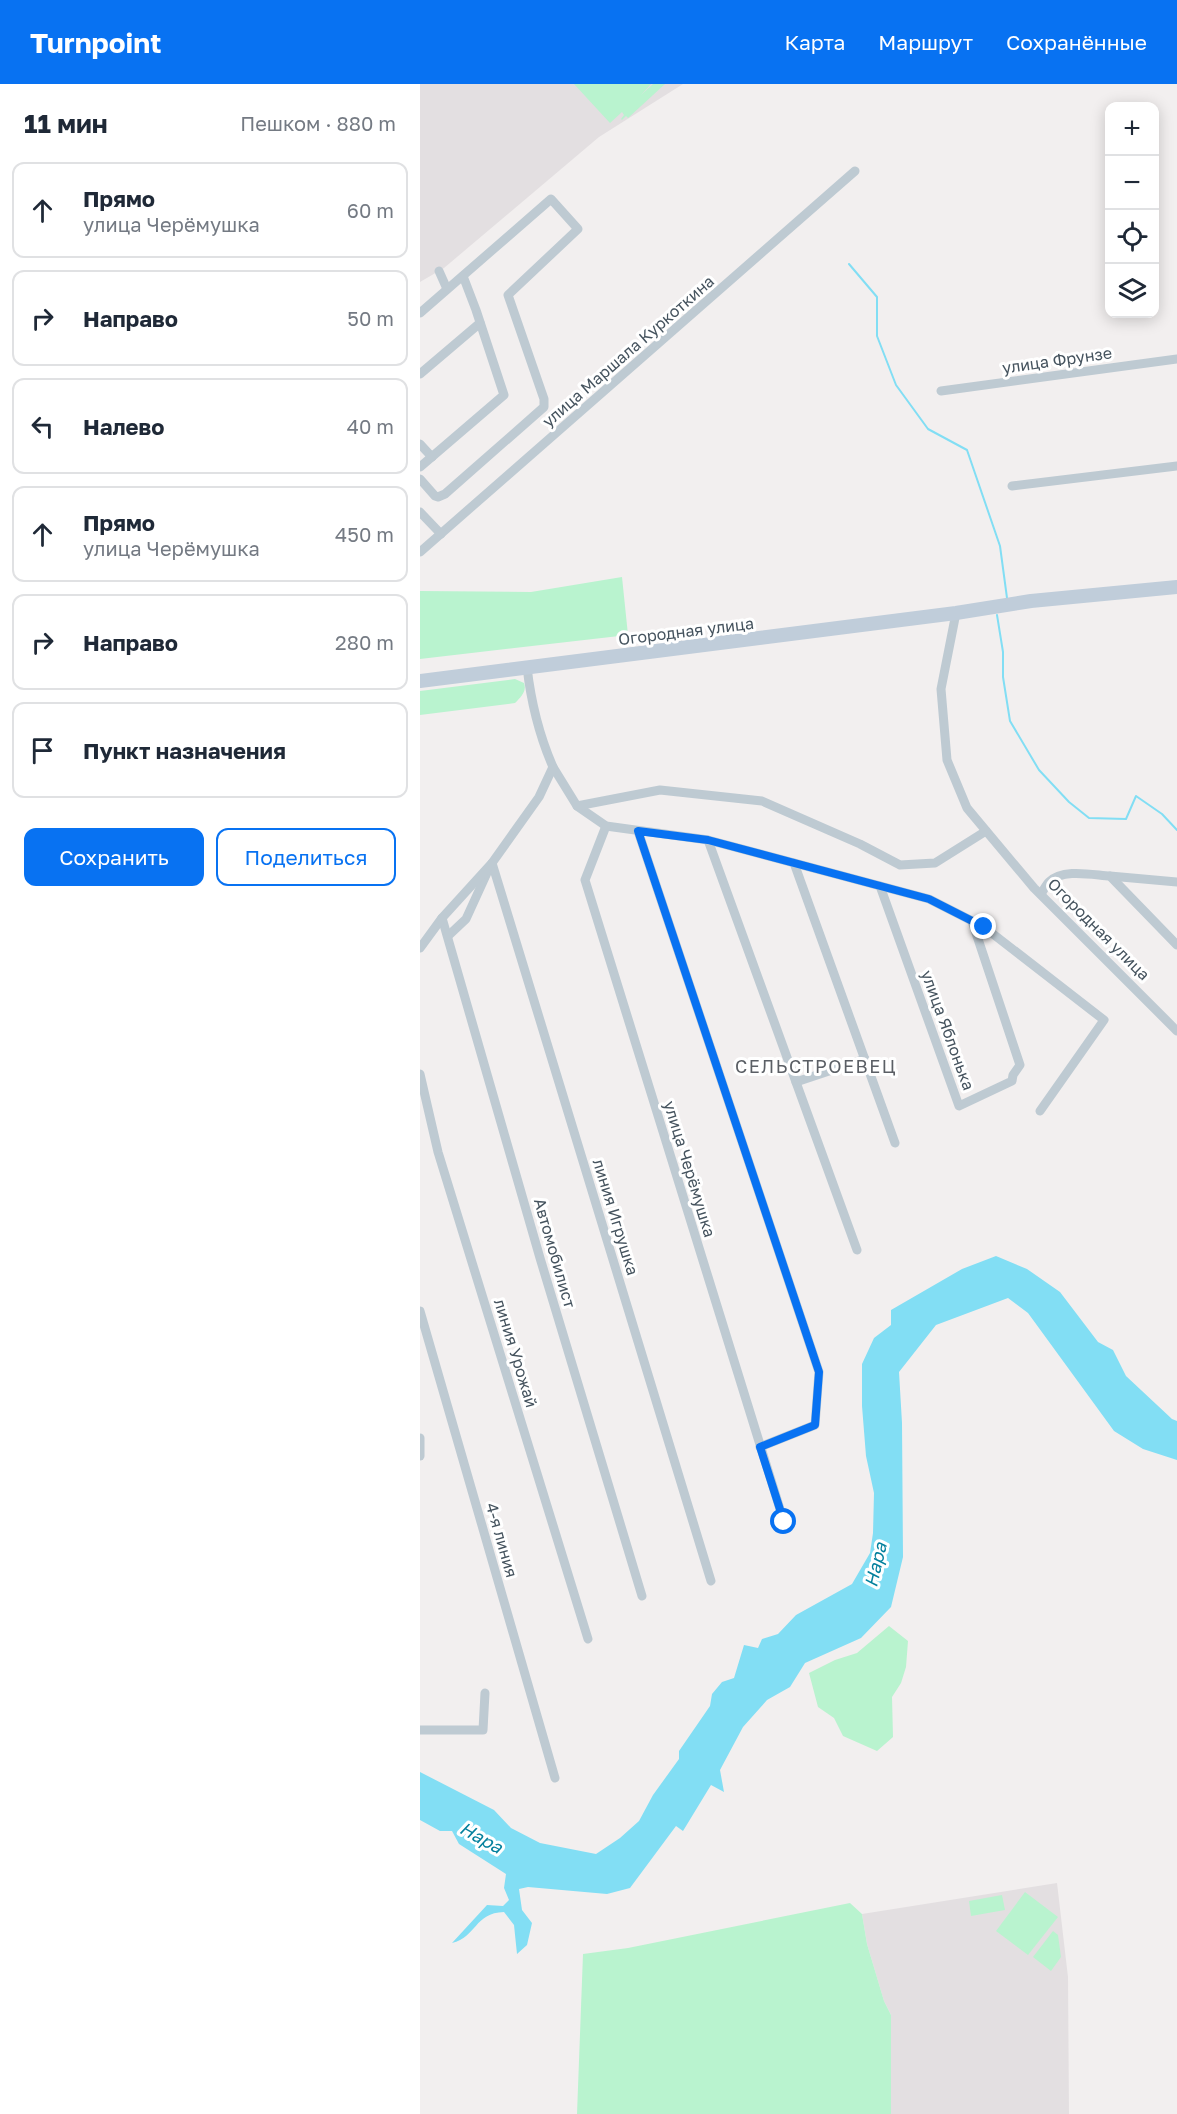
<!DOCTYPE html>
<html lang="ru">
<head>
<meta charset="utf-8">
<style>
	:root { --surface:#fff; --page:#f2f2f3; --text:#1f2937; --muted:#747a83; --line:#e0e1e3; --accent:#0872f2 }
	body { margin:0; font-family:"Golos Text",sans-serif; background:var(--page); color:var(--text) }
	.controls { position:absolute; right:18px; top:18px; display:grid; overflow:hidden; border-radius:12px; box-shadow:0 3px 15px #0003 }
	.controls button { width:54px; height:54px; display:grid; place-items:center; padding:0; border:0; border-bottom:2px solid var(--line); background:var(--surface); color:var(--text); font:30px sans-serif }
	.stop { position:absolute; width:18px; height:18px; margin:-14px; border:4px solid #0872f2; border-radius:50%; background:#fff }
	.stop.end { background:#0872f2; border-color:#fff; box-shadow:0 2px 6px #0008 }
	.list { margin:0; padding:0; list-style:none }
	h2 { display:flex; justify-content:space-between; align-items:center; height:78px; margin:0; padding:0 24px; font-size:26px }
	h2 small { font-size:20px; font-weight:400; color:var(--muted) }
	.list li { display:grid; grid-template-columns:39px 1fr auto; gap:18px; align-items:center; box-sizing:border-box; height:96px; margin:0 12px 12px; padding:0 12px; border:2px solid var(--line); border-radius:12px }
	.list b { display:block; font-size:22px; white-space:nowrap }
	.list p { margin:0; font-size:20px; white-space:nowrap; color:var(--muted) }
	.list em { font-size:20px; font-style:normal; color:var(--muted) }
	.actions { display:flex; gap:12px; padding:18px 24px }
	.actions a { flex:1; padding:14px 0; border:2px solid var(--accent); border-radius:12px; text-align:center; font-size:21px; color:var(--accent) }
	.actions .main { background:var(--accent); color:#fff }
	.icon { flex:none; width:33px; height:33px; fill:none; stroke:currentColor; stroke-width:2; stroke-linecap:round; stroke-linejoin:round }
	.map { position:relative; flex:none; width:757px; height:2030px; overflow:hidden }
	header { display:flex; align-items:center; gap:36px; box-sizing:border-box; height:84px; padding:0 30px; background:var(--accent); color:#fff }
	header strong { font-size:28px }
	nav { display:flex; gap:33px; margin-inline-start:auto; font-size:21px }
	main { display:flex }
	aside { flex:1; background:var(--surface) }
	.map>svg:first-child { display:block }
	.education { fill:#e3dfe1 }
	.green { fill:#b9f3cf }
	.water { fill:#82def4 }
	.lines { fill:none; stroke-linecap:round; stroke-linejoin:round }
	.stream { stroke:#82def4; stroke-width:2 }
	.minor { stroke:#becad2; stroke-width:9 }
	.secondary { stroke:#c0cdda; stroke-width:14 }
	.route { stroke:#0872f2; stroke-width:8 }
	.labels { text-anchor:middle; stroke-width:6; stroke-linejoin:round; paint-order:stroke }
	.street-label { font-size:16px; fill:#45535e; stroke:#fff }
	.neighbourhood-label { font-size:18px; letter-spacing:1.5px; fill:#5b5f65; stroke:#fff }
	.water-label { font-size:18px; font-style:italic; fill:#03809d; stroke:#fff }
</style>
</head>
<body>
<header>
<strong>Turnpoint</strong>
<nav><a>Карта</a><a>Маршрут</a><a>Сохранённые</a></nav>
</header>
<main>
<aside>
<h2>11 мин<small>Пешком · 880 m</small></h2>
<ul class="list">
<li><svg class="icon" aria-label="ahead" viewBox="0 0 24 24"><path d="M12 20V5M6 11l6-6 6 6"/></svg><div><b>Прямо</b><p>улица Черёмушка</p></div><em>60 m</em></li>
<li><svg class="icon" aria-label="right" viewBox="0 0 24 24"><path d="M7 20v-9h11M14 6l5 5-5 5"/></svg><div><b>Направо</b></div><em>50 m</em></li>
<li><svg class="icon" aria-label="left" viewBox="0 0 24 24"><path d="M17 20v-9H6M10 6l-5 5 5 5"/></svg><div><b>Налево</b></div><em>40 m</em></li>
<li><svg class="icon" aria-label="ahead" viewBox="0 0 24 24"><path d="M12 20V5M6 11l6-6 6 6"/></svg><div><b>Прямо</b><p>улица Черёмушка</p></div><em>450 m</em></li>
<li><svg class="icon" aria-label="right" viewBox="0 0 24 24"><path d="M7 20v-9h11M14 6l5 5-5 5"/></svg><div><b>Направо</b></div><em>280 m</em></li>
<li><svg class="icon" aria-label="arrive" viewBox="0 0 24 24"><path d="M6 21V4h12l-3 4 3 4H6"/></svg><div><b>Пункт назначения</b></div></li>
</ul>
<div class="actions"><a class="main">Сохранить</a><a>Поделиться</a></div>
</aside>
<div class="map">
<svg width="757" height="2030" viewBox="0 0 757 2030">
	<rect width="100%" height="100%" fill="#f2efef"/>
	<g class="education">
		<polygon points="0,0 263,0 179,53 24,184 0,198"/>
		<polygon points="637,1799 648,1893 649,2030 471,2030 471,1931 464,1917 447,1860 442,1830"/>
	</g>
	<g class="green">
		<polygon points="154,0 231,0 221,11 233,0 245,0 208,34 206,32 202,36 201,35 204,31 202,28 190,39"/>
		<polygon points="202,493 208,551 0,575 0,507 111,508"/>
		<path d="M 95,595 L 104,599 C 107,607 101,613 95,619 L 0,631 L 0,607 Z"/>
		<polygon points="469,1542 488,1557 486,1583 481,1599 472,1613 473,1653 457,1667 423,1652 414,1634 398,1623 389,1589 415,1576 437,1569"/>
		<polygon points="605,1808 638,1833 608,1871 576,1847"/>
		<polygon points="582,1811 585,1826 551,1832 549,1817"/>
		<polygon points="430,1819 442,1830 447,1860 464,1917 471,1931 471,2030 157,2030 163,1870 208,1864"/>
		<polygon points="633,1847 638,1851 641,1873 631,1887 613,1873"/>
	</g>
	<path class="water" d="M 576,1172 L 607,1185 L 640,1208 L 678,1258 L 693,1266 L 706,1292 L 752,1335 L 757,1337 L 757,1376 L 723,1365 L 694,1347 L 608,1229 L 588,1214 L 516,1241 L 479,1288 L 482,1339 L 483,1473 L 471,1523 L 441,1554 L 385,1579 L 370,1603 L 347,1616 L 323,1643 L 300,1686 L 304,1708 L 291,1701 L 263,1747 L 256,1742 L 210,1804 L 187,1810 L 108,1803 L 99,1805 L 102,1826 L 112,1839 L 107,1861 L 97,1870 L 94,1841 L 84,1828 C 54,1829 57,1853 32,1859 L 67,1821 L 83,1822 L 89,1816 L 84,1804 L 86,1790 L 39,1760 L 32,1747 L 20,1747 L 0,1736 L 0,1688 L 74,1726 L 91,1744 L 120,1759 L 176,1770 L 200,1754 L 219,1737 L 233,1711 L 259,1675 L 259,1667 L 290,1622 L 292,1610 L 302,1598 L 314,1594 L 324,1561 L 338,1564 L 342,1555 L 358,1550 L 376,1531 L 432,1500 L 450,1469 L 453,1449 L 454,1409 L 446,1372 L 442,1322 L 442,1280 L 454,1254 L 471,1241 L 471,1226 L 542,1185 Z"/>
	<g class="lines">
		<g class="stream">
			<polyline points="429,180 457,213 457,252 476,301 508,345 547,366 580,462 587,514"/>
			<polyline points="577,531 583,568 583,593 590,637 619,686 649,718 669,734 706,735 716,712 742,730 757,746"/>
		</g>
		<g class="minor">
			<polyline points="19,187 27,205"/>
			<polyline points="0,229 131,115 158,145 88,211 124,315 124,323 25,410 18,413 15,412 0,395"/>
			<polyline points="0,290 60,239"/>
			<polyline points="521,307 757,275"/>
			<polyline points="0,360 12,373"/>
			<polyline points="0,383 84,311 56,226 43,192"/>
			<polyline points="592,402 757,382"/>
			<polyline points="0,428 21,450"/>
			<polyline points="0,468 435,87"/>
			<polyline points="536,529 521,605 527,676 547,724 614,804 757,947"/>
			<polyline points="133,683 157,722 186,742 288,756 509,815 564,843 684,936 620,1027"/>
			<polyline points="157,722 240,706 342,717 440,760 480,781 515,779 566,747"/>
			<polyline points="186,742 165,796 364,1438"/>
			<polyline points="218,747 399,1288 395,1341 340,1363"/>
			<polyline points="288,756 437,1166"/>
			<polyline points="72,779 291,1497"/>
			<polyline points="374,779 475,1059"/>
			<polyline points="690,792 757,798"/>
			<polyline points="460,802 539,1022 592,997 593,991 600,981 552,837"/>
			<path d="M 621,810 C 623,807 626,801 629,798 C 643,784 673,791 690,792 L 757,861"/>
			<polyline points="22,834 120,1174 222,1512"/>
			<polyline points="28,852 46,835 67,789"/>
			<path d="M 0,864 L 22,834 L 72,779 L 119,713 L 133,683 C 119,651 111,618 107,583"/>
			<polyline points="0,990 18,1068 168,1555"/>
			<polyline points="376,998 445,975"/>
			<polyline points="0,1227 135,1694"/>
			<polyline points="0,1354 0,1372"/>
			<polyline points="0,1646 63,1646 65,1609"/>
		</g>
		<polyline class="secondary" points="0,597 536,529 611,517 757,503"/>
	</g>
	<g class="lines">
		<polyline class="route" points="364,1438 340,1363 395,1341 399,1288 218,747 288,756 509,815 564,843"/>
	</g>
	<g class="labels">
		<g class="street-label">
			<text transform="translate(208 267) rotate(-41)" y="6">улица Маршала Куркоткина</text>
			<text transform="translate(637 276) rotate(-8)" y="6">улица Фрунзе</text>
			<text transform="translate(266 547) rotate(-7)" y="6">Огородная улица</text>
			<text transform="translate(679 845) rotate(45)" y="6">Огородная улица</text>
			<text transform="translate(528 946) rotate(70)" y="6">улица Яблонька</text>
			<text transform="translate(270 1085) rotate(73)" y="6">улица Черёмушка</text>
			<text transform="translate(196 1133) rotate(73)" y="6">линия Игрушка</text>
			<text transform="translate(135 1169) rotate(74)" y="6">Автомобилист</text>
			<text transform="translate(96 1269) rotate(73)" y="6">линия Урожай</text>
			<text transform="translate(82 1456) rotate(74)" y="6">4-я линия</text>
		</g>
		<g class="neighbourhood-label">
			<text x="396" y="989">СЕЛЬСТРОЕВЕЦ</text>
		</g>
		<g class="water-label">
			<text transform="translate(456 1481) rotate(-77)" y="6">Нара</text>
			<text transform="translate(61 1754) rotate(29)" y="6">Нара</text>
		</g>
	</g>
</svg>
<div class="controls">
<button>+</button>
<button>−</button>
<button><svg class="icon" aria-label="locate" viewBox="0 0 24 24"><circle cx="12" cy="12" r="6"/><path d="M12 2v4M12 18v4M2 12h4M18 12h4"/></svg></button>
<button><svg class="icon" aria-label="layers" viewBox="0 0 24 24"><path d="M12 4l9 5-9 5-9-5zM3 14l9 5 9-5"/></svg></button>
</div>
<div class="stop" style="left:364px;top:1438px"></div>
<div class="stop end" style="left:564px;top:843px"></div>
</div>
</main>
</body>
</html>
